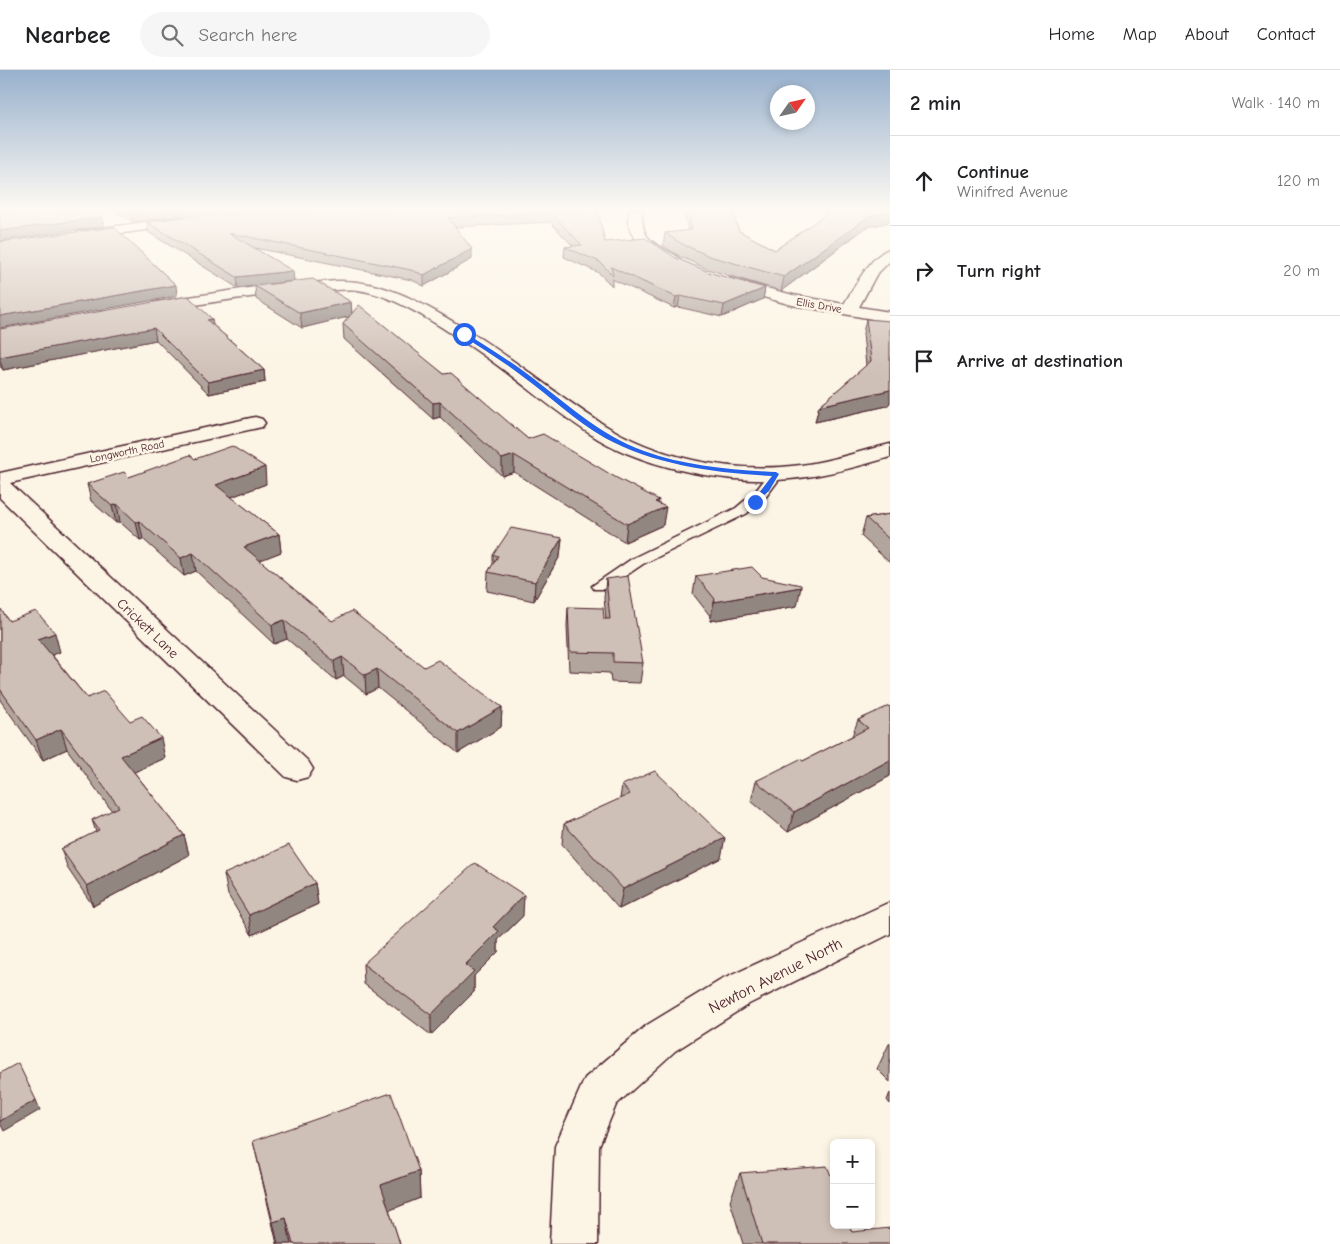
<!DOCTYPE html>
<html lang="en">
<head>
<meta charset="utf-8">
<style>
	:root { --surface:#fff; --page:#f6f6f6; --text:#202124; --muted:#757577; --line:#e0e0e0 }
	body { margin:0; font-family:"Comic Neue",sans-serif; background:var(--page); color:var(--text) }
	.controls { position:absolute; right:15px; bottom:15px; display:grid; overflow:hidden; border-radius:8px; box-shadow:0 2px 8px #0003 }
	.controls button { width:45px; height:45px; display:grid; place-items:center; padding:0; border:0; border-bottom:1px solid var(--line); background:var(--surface); color:var(--text); font:25px sans-serif }
	.compass { position:absolute; left:770px; top:15px; width:45px; height:45px; border-radius:50%; background:var(--surface); box-shadow:0 2px 8px #0003; rotate:56deg }
	.stop { position:absolute; width:15px; height:15px; margin:-11px; border:4px solid #2563eb; border-radius:50%; background:#fff }
	.stop.end { background:#2563eb; border-color:#fff; box-shadow:0 1px 5px #0008 }
	.list { margin:0; padding:0; list-style:none }
	h2 { display:flex; justify-content:space-between; align-items:center; height:65px; margin:0; padding:0 20px; font-size:21px }
	h2 small { font-size:16px; font-weight:400; color:var(--muted) }
	.list li { display:grid; grid-template-columns:32px 1fr auto; gap:15px; align-items:center; box-sizing:border-box; height:90px; padding:0 20px; border-top:1px solid var(--line) }
	.list b { display:block; font-size:19px; white-space:nowrap }
	.list p { margin:0; font-size:16px; white-space:nowrap; color:var(--muted) }
	.list em { font-size:16px; font-style:normal; color:var(--muted) }
	.icon { flex:none; width:28px; height:28px; fill:none; stroke:currentColor; stroke-width:2; stroke-linecap:round; stroke-linejoin:round }
	.map { position:relative; flex:none; width:890px; height:1174px; overflow:hidden }
	header { display:flex; align-items:center; gap:30px; box-sizing:border-box; height:70px; padding:0 25px; background:var(--surface); border-bottom:1px solid var(--line) }
	header strong { font-size:24px }
	nav { display:flex; gap:28px; margin-inline-start:auto; font-size:18px }
	.search { width:350px; height:45px; background:var(--page); display:flex; align-items:center; gap:12px; box-sizing:border-box; padding:0 18px; border-radius:28px; color:var(--muted); font-size:19px }
	main { display:flex }
	aside { flex:1; background:var(--surface) }
	.map>svg:first-child { display:block }
	.lines { fill:none; stroke-linecap:round; stroke-linejoin:round }
	.service-casing { stroke:#4a1f2b; stroke-width:3 }
	.minor-casing { stroke:#4a1f2b; stroke-width:3 }
	.service { fill:#fcf5e5; fill-rule:evenodd }
	.minor { fill:#fcf5e5; fill-rule:evenodd }
	.wall { fill:#b2a59d; stroke:#4a1f2b }
	.shaded-wall { fill:#918680; stroke:#4a1f2b }
	.building { fill:#cfc0b7; stroke:#4a1f2b }
	.route { fill:#2563eb }
	.labels { text-anchor:middle; stroke-width:5; stroke-linejoin:round; paint-order:stroke }
	.far-street-label { font-size:11px; fill:#4a1f2b; stroke:#fcf5e5 }
	.street-label { font-size:14px; fill:#4a1f2b; stroke:#fcf5e5 }
	.near-street-label { font-size:16px; fill:#4a1f2b; stroke:#fcf5e5 }
</style>
</head>
<body>
<header>
<strong>Nearbee</strong>
<div class="search"><svg class="icon" aria-label="search" viewBox="0 0 24 24"><circle cx="10" cy="10" r="6"/><path d="M15 15l6 6"/></svg>Search here</div>
<nav><a>Home</a><a>Map</a><a>About</a><a>Contact</a></nav>
</header>
<main>
<div class="map">
<svg width="890" height="1174" viewBox="0 0 890 1174">
	<rect width="100%" height="100%" fill="#fcf5e5"/>
	<filter id="ink" filterUnits="userSpaceOnUse"><feTurbulence type="fractalNoise" baseFrequency=".02" numOctaves="2"/><feDisplacementMap in="SourceGraphic" scale="10" xChannelSelector="R" yChannelSelector="G"/><feConvolveMatrix kernelMatrix="1 2 1 2 8 2 1 2 1" color-interpolation-filters="sRGB"/></filter>
	<g filter="url(#ink)">
		<g class="lines">
			<defs>
				<polygon id="service" points="776,400 783,404 765,428 746,444 643,494 606,519 594,519 592,516 633,488 736,438 755,422 771,401"/>
				<g id="minor">
					<path d="M 630,140 L 642,140 C 642,164 645,169 667,181 C 672,184 677,185 680,190 L 678,193 C 662,197 632,172 629,156 C 627,151 629,145 630,140 Z"/>
					<polygon points="184,147 190,151 189,154 80,169 73,165 80,161"/>
					<path d="M 890,179 L 890,191 L 876,205 L 859,237 L 890,242 L 890,252 L 792,235 L 724,216 L 721,213 L 724,210 L 729,208 L 793,225 L 844,234 C 854,218 871,184 890,179 Z"/>
					<path d="M 338,211 C 383,210 420,232 457,254 C 507,283 550,320 598,351 C 656,389 733,404 801,395 C 832,391 860,381 890,374 L 890,387 C 857,397 824,406 790,409 C 731,415 649,399 598,369 C 557,344 522,312 483,285 C 454,265 402,229 368,222 C 353,218 337,220 321,221 C 265,223 211,232 156,242 L 150,240 L 148,237 L 150,234 L 156,232 L 262,216 Z"/>
					<polygon points="255,347 262,349 265,353 262,357 10,413 308,691 313,699 308,707 297,710 286,707 0,428 0,403"/>
					<polygon points="890,832 890,864 749,934 675,981 616,1035 599,1076 598,1174 550,1174 555,1076 585,1008 647,955 721,910"/>
				</g>
			</defs>
			<use href="#service" class="service-casing"/>
			<use href="#minor" class="minor-casing"/>
			<use href="#service" class="service"/>
			<use href="#minor" class="minor"/>
		</g>
		<g class="wall">
			<polygon points="113,140 283,140 183,145 133,152"/>
			<polygon points="597,140 605,172 676,188 711,203 765,218 763,229 722,247 678,237 674,238 612,209 612,216 599,203 564,187 565,177 573,176 550,152 455,157 472,189 424,216 412,210 255,178 294,211 351,232 352,244 444,304 528,369 659,433 663,455 625,472 514,402 502,406 440,347 433,349 344,269 343,254 350,246 302,258 256,229 255,216 238,218 148,162 147,152"/>
			<polygon points="683,140 731,140 739,161 775,180 829,142 823,140 890,140 781,221 707,199 681,187 663,176 665,163 688,161"/>
			<polygon points="212,249 213,255 264,300 265,312 209,324 156,270 3,300 1,297 0,297 0,259"/>
			<polygon points="866,249 887,336 815,352 819,336 866,296 863,263"/>
			<polygon points="195,389 266,414 231,427 279,464 281,482 259,490 332,551 424,597 502,637 501,657 458,683 378,618 366,624 344,606 336,610 287,569 274,574 196,501 184,506 143,469 140,470 120,452 116,453 91,431 87,414 129,407"/>
			<polygon points="890,444 890,493 861,466 866,448"/>
			<polygon points="562,468 560,486 534,531 487,521 488,502 493,494 493,485"/>
			<polygon points="696,506 762,507 797,536 710,551 711,547 693,524"/>
			<polygon points="606,509 643,593 640,613 611,612 610,603 569,601 567,556 568,537 606,549 604,528"/>
			<polygon points="0,538 9,551 60,582 52,585 87,628 130,651 165,688 134,702 184,765 189,785 93,836 68,799 61,779 96,762 92,750 112,741 67,679 43,690 0,630"/>
			<polygon points="890,637 890,706 788,762 751,731 756,711 803,691 852,666 858,650"/>
			<polygon points="622,715 721,788 619,839 562,774 564,754 620,729"/>
			<polygon points="224,804 315,813 318,834 252,865 228,825"/>
			<polygon points="523,846 498,870 498,882 474,906 474,922 431,965 364,914 363,894"/>
			<polygon points="890,973 890,1012 877,999 889,974"/>
			<polygon points="890,1023 890,1034 887,1030"/>
			<polygon points="253,1071 419,1101 420,1128 389,1140 400,1174 277,1174"/>
			<polygon points="740,1103 852,1162 890,1174 743,1174 730,1131"/>
		</g>
		<g class="shaded-wall">
			<polygon points="153,140 182,140 183,145 133,152 131,143"/>
			<polygon points="890,141 890,152 865,158 781,221 784,207 868,147"/>
			<polygon points="103,147 105,156 0,171 0,161"/>
			<polygon points="472,179 472,189 424,216 424,205"/>
			<polygon points="293,201 294,211 238,218 237,207"/>
			<polygon points="176,215 177,226 0,258 0,246"/>
			<polygon points="765,218 763,229 722,247 724,235"/>
			<polygon points="680,226 678,237 674,238 676,227"/>
			<polygon points="351,232 352,246 302,258 300,243"/>
			<polygon points="212,249 214,261 207,250"/>
			<polygon points="154,258 156,270 3,300 0,290 0,287"/>
			<polygon points="264,300 265,312 209,324 208,312"/>
			<polygon points="890,320 890,333 887,336 815,352 819,336"/>
			<polygon points="440,332 440,347 433,349 433,333"/>
			<polygon points="514,385 514,402 502,406 502,389"/>
			<polygon points="265,397 266,414 218,432 216,415"/>
			<polygon points="659,430 657,441 666,437 663,455 625,472 627,454 655,432"/>
			<polygon points="117,434 120,452 116,453 112,436"/>
			<polygon points="139,451 143,469 140,470 136,452"/>
			<polygon points="279,464 281,482 246,496 244,477"/>
			<polygon points="562,468 560,486 534,531 535,512"/>
			<polygon points="193,483 196,501 184,506 181,488"/>
			<polygon points="801,517 797,536 710,551 714,532"/>
			<polygon points="284,550 287,569 274,574 272,555"/>
			<polygon points="55,563 60,582 44,588 38,569"/>
			<polygon points="342,587 344,606 336,610 334,591"/>
			<polygon points="377,599 378,618 366,624 365,605"/>
			<polygon points="502,637 501,657 458,683 458,663"/>
			<polygon points="61,659 67,679 43,690 36,670"/>
			<polygon points="161,668 165,688 126,706 121,686"/>
			<polygon points="890,690 890,706 788,762 794,742"/>
			<polygon points="184,765 189,785 93,836 87,816"/>
			<polygon points="725,768 721,788 619,839 623,819"/>
			<polygon points="315,813 318,834 252,865 249,845"/>
			<polygon points="524,825 523,846 498,870 498,882 474,906 474,922 431,965 431,945 493,857"/>
			<polygon points="36,1030 40,1040 4,1061 0,1053 0,1051"/>
			<polygon points="419,1101 420,1128 383,1143 381,1115"/>
			<polygon points="286,1148 291,1174 278,1174 273,1152"/>
		</g>
		<g class="building">
			<polygon points="0,140 95,140 103,147 0,161"/>
			<polygon points="126,140 153,140 131,143"/>
			<polygon points="316,140 597,140 605,172 645,168 676,188 711,203 765,218 724,235 680,226 676,227 611,197 613,206 600,192 565,177 582,175 551,143 448,148 472,179 424,205 411,200 229,163 293,201 237,207 147,152 182,147"/>
			<polygon points="688,140 731,140 739,161 775,180 832,140 890,140 890,141 868,147 784,207 709,186 682,174 665,163 692,160"/>
			<polygon points="114,157 176,215 0,246 0,172"/>
			<polygon points="313,209 351,232 300,243 255,216"/>
			<polygon points="188,226 212,249 207,250 264,300 208,312 154,258 0,287 0,259"/>
			<polygon points="359,235 444,304 451,303 528,369 543,364 615,407 659,430 655,432 666,437 627,454 514,385 502,389 440,332 433,333 343,254"/>
			<polygon points="866,249 890,251 890,320 819,336 871,291"/>
			<polygon points="232,376 265,397 216,415 279,464 244,477 332,551 352,541 424,597 438,590 502,637 458,663 377,599 365,605 342,587 334,591 284,550 272,555 193,483 181,488 139,451 136,452 117,434 112,436 87,414 124,402 129,407 190,385 195,389"/>
			<polygon points="890,444 890,470 866,448"/>
			<polygon points="511,458 562,468 535,512 488,502 498,486 493,485"/>
			<polygon points="752,497 762,507 801,515 801,517 714,532 715,529 696,506"/>
			<polygon points="628,506 643,593 613,592 613,583 570,582 568,537 603,538 604,549 610,549 606,509"/>
			<polygon points="0,538 9,551 36,541 55,563 38,569 87,628 104,621 130,651 142,646 161,668 121,686 184,765 87,816 61,779 99,760 92,750 119,737 61,659 36,670 0,619"/>
			<polygon points="889,636 890,637 890,690 794,742 756,711 800,689 803,691 868,658 858,650"/>
			<polygon points="655,701 725,768 623,819 564,754 630,724 622,715"/>
			<polygon points="289,775 315,813 249,845 224,804"/>
			<polygon points="475,793 524,825 493,857 499,861 465,895 474,901 431,945 363,894"/>
			<polygon points="18,993 36,1030 0,1051 0,1003"/>
			<polygon points="391,1023 419,1101 381,1115 400,1174 293,1174 286,1148 273,1152 253,1071"/>
			<polygon points="827,1096 834,1113 834,1155 849,1155 852,1162 890,1158 890,1174 762,1174 740,1103"/>
		</g>
	</g>
	<linearGradient id="sky" x2="0" y2="1"><stop stop-color="#98b1cd"/><stop offset="0.46" stop-color="#fefaf3"/><stop offset="1" stop-color="#fefaf3" stop-opacity="0"/></linearGradient>
	<rect width="890" height="304" fill="url(#sky)"/>
	<path class="route" d="M 462,263 L 465,263 C 486,276 507,289 526,303 C 564,331 599,365 644,381 C 685,396 732,400 776,402 L 779,404 L 769,421 L 755,433 L 752,432 L 772,406 C 716,403 654,395 605,368 C 575,351 550,326 522,306 C 503,291 482,279 462,265 Z"/>
	<g class="labels">
		<g class="far-street-label">
			<text transform="translate(819 235) rotate(10)" y="4">Ellis Drive</text>
			<text transform="translate(127 381) rotate(-12)" y="4">Longworth Road</text>
		</g>
		<g class="street-label">
			<text transform="translate(148 558) rotate(44)" y="5">Crickett Lane</text>
		</g>
		<g class="near-street-label">
			<text transform="translate(775 905) rotate(-27)" y="6">Newton Avenue North</text>
		</g>
	</g>
</svg>
<div class="controls">
<button>+</button>
<button>−</button>
</div>
<svg class="compass" viewBox="-18 -18 36 36"><path d="M0-13l5 13h-10z" fill="#e53935"/><path d="M0 13l5-13h-10z" fill="#757577"/></svg>
<div class="stop" style="left:464px;top:264px"></div>
<div class="stop end" style="left:755px;top:432px"></div>
</div>
<aside>
<h2>2 min<small>Walk · 140 m</small></h2>
<ul class="list">
<li><svg class="icon" aria-label="ahead" viewBox="0 0 24 24"><path d="M12 20V5M6 11l6-6 6 6"/></svg><div><b>Continue</b><p>Winifred Avenue</p></div><em>120 m</em></li>
<li><svg class="icon" aria-label="right" viewBox="0 0 24 24"><path d="M7 20v-9h11M14 6l5 5-5 5"/></svg><div><b>Turn right</b></div><em>20 m</em></li>
<li><svg class="icon" aria-label="arrive" viewBox="0 0 24 24"><path d="M6 21V4h12l-3 4 3 4H6"/></svg><div><b>Arrive at destination</b></div></li>
</ul>
</aside>
</main>
</body>
</html>
